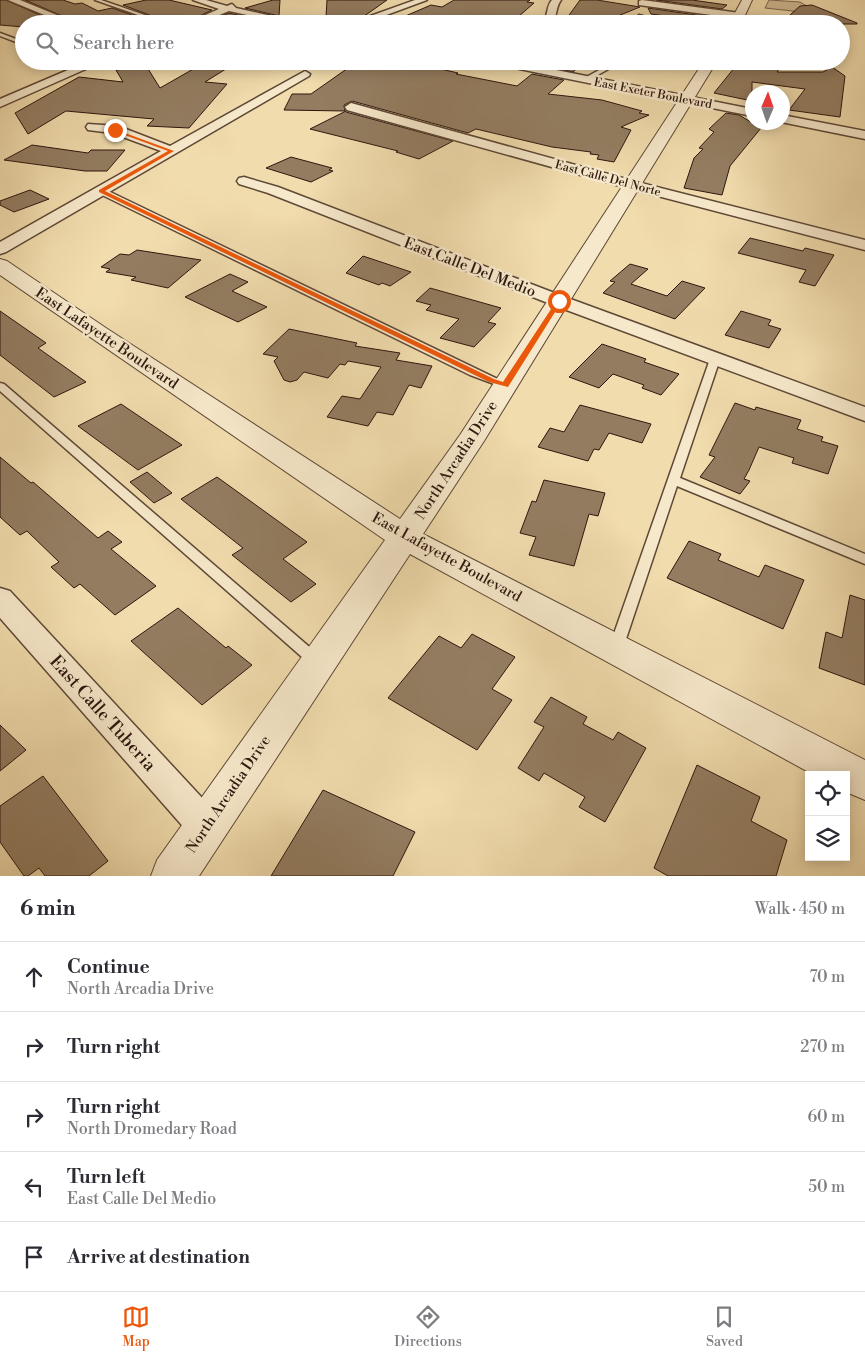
<!DOCTYPE html>
<html lang="en">
<head>
<meta charset="utf-8">
<style>
	:root { --surface:#fff; --page:#f2f2f3; --text:#2b2b33; --muted:#7c7c81; --line:#e1e1e2; --accent:#ea580c }
	body { margin:0; font-family:"Libre Bodoni",serif; background:var(--page); color:var(--text) }
	.controls { position:absolute; right:15px; bottom:15px; display:grid; overflow:hidden; border-radius:0px; box-shadow:0 2px 12px #0003 }
	.controls button { width:45px; height:45px; display:grid; place-items:center; padding:0; border:0; border-bottom:1px solid var(--line); background:var(--surface); color:var(--text); font:25px sans-serif }
	.compass { position:absolute; left:745px; top:85px; width:45px; height:45px; border-radius:50%; background:var(--surface); box-shadow:0 2px 12px #0003; rotate:2deg }
	.stop { position:absolute; width:15px; height:15px; margin:-11px; border:4px solid #ea580c; border-radius:50%; background:#fff }
	.stop.end { background:#ea580c; border-color:#fff; box-shadow:0 1px 5px #0008 }
	.list { margin:0; padding:0; list-style:none }
	h2 { display:flex; justify-content:space-between; align-items:center; height:65px; margin:0; padding:0 20px; font-size:21px }
	h2 small { font-size:16px; font-weight:400; color:var(--muted) }
	.list li { display:grid; grid-template-columns:32px 1fr auto; gap:15px; align-items:center; box-sizing:border-box; height:70px; padding:0 20px; border-top:1px solid var(--line) }
	.list b { display:block; font-size:19px; white-space:nowrap }
	.list p { margin:0; font-size:16px; white-space:nowrap; color:var(--muted) }
	.list em { font-size:16px; font-style:normal; color:var(--muted) }
	.icon { flex:none; width:28px; height:28px; fill:none; stroke:currentColor; stroke-width:2; stroke-linecap:round; stroke-linejoin:round }
	.map { position:relative; flex:none; width:865px; height:876px; overflow:hidden }
	.search { position:absolute; background:var(--surface); box-shadow:0 2px 12px #0003; left:15px; right:15px; top:15px; height:55px; display:flex; align-items:center; gap:12px; box-sizing:border-box; padding:0 18px; border-radius:28px; color:var(--muted); font-size:19px }
	.sheet { height:415px; background:var(--surface) }
	nav { display:flex; justify-content:space-around; align-items:center; box-sizing:border-box; height:70px; border-top:1px solid var(--line); background:var(--surface); font-size:14px; color:var(--muted) }
	nav a { display:grid; justify-items:center; gap:2px }
	nav .on { color:var(--accent) }
	.map>svg:first-child { display:block }
	.green { fill:#d0ba92; stroke:#7e6850 }
	.building { fill:#937d61; stroke:#2d160e }
	.lines { fill:none; stroke-linecap:round; stroke-linejoin:round }
	.service-casing { stroke:#5e4836; stroke-width:3 }
	.minor-casing { stroke:#5e4836; stroke-width:3 }
	.tertiary-casing { stroke:#5e4836; stroke-width:2 }
	.service { fill:#f6e8ca; fill-rule:evenodd }
	.minor { fill:#f6e8ca; fill-rule:evenodd }
	.tertiary { fill:#f6e8ca; fill-rule:evenodd }
	.route { fill:#ea580c }
	.labels { text-anchor:middle; stroke-width:5; stroke-linejoin:round; paint-order:stroke }
	.far-street-label { font-size:12px; fill:#2d160e; stroke:#f6e8ca }
	.street-label { font-size:15px; fill:#2d160e; stroke:#f6e8ca }
	.near-street-label { font-size:18px; fill:#2d160e; stroke:#f6e8ca }
</style>
</head>
<body>
<div class="map">
<svg width="865" height="876" viewBox="0 0 865 876">
	<rect width="100%" height="100%" fill="#f1dcad"/>
	<filter id="stains"><feTurbulence type="fractalNoise" baseFrequency=".004" numOctaves="4"/><feColorMatrix values="0 0 0 0 .2 0 0 0 0 .09 0 0 0 0 .02 0 0 0 .5 -.17"/></filter>
	<radialGradient id="worn" r=".72"><stop offset=".6" stop-color="#630" stop-opacity="0"/><stop offset="1" stop-color="#630" stop-opacity=".3"/></radialGradient>
	<polygon class="green" points="769,0 800,2 820,14 765,8"/>
	<g class="building">
		<polygon points="0,0 6,0 60,24 24,24 24,27 0,25"/>
		<polygon points="25,0 63,0 75,4 82,3 98,11 112,8 158,24 81,24"/>
		<polygon points="146,0 169,0 212,10 183,24 173,24 123,5"/>
		<polygon points="273,0 280,0 279,16 245,8"/>
		<polygon points="327,0 387,0 363,17 352,20 326,17"/>
		<polygon points="454,0 530,0 527,2 534,3 510,24 387,24 431,5 442,7"/>
		<polygon points="580,0 597,0 640,7 598,24 567,18"/>
		<polygon points="656,0 692,0 727,5 722,9"/>
		<polygon points="812,5 857,23 857,24 780,24 800,6"/>
		<polygon points="648,8 710,17 703,21 673,17 651,14"/>
		<polygon points="229,13 278,24 203,24"/>
		<polygon points="358,61 439,61 428,66 458,73 456,74 517,86 532,74 564,80 548,94 602,100 642,111 639,113 649,115 621,127 631,130 614,162 597,159 599,155 590,154 591,152 552,147 476,129 468,133 352,101 344,105 345,111 284,110 292,94 311,94"/>
		<polygon points="548,61 585,61 573,72 543,65"/>
		<polygon points="739,62 779,69 777,72 823,72 832,67 845,76 840,117 789,110 805,89 752,82 752,101 714,93"/>
		<polygon points="145,64 160,88 202,64 229,67 205,82 227,84 189,128 147,126 154,119 66,111 28,134 15,113 79,77 123,82 116,70 127,69 125,66"/>
		<polygon points="346,111 346,112 453,141 419,159 396,152 398,151 310,129"/>
		<polygon points="726,113 739,115 761,128 730,166 722,195 684,188 694,158 703,149 699,148 714,132 709,129"/>
		<polygon points="32,145 88,153 91,150 125,150 107,171 85,171 4,160"/>
		<polygon points="291,157 332,168 329,170 333,171 311,182 266,168"/>
		<polygon points="30,190 49,199 14,212 0,205 0,201"/>
		<polygon points="750,238 803,251 805,248 834,255 815,286 799,282 806,270 738,253"/>
		<polygon points="137,250 201,260 168,288 131,280 136,277 106,272 110,269 101,267 120,254 129,255"/>
		<polygon points="363,256 411,272 390,286 382,283 379,285 346,273"/>
		<polygon points="630,264 648,269 631,284 667,296 682,281 705,288 675,319 603,293 615,282 610,281"/>
		<polygon points="230,274 248,282 232,291 267,307 238,322 185,297"/>
		<polygon points="430,288 501,308 488,322 496,324 474,347 440,338 459,319 426,310 431,305 416,301"/>
		<polygon points="0,311 46,343 38,348 86,382 54,397 0,355"/>
		<polygon points="741,311 771,320 768,325 781,329 769,348 725,335"/>
		<polygon points="289,329 357,343 355,346 400,353 396,360 432,366 421,388 409,385 393,415 377,412 368,426 327,417 342,396 360,399 381,367 348,361 345,365 340,364 328,378 304,372 297,380 290,382 284,380 274,361 278,357 263,354"/>
		<polygon points="602,344 646,359 644,362 679,374 661,395 642,388 644,385 613,374 599,388 569,377"/>
		<polygon points="735,403 755,410 756,407 801,420 797,429 823,437 821,441 838,446 828,474 792,463 794,458 759,447 749,470 744,479 750,481 740,494 700,477 715,457 709,455"/>
		<polygon points="121,404 164,433 182,445 138,470 78,426"/>
		<polygon points="580,405 651,424 642,443 609,433 599,450 594,449 588,461 538,447 550,428 564,432"/>
		<polygon points="0,457 31,483 33,482 98,538 108,531 122,542 111,549 156,586 115,615 80,584 74,588 51,567 59,562 27,531 20,535 0,517"/>
		<polygon points="147,472 172,493 154,503 130,482"/>
		<polygon points="217,477 307,542 283,559 316,584 291,602 232,555 243,548 181,499"/>
		<polygon points="544,480 605,493 598,516 589,514 574,566 529,555 536,537 520,533 532,501 536,502"/>
		<polygon points="689,541 721,554 718,560 759,577 765,565 804,580 783,629 667,578"/>
		<polygon points="850,595 865,600 865,685 819,668 826,632 842,638"/>
		<polygon points="178,608 226,648 228,646 252,665 202,705 131,641"/>
		<polygon points="472,634 515,657 492,689 512,700 477,750 388,698 439,636 461,648"/>
		<polygon points="551,697 587,717 583,724 613,740 618,732 646,748 605,822 579,807 585,797 544,773 539,781 518,768 544,727 534,722"/>
		<polygon points="0,725 26,750 0,771"/>
		<polygon points="697,765 760,797 751,821 787,840 776,876 668,876 654,868"/>
		<polygon points="43,776 108,861 89,876 45,876 39,868 28,876 24,876 0,842 0,806"/>
		<polygon points="323,790 415,832 393,876 271,876"/>
	</g>
	<g class="lines">
		<defs>
			<g id="service">
				<polygon points="95,0 101,0 171,24 164,24"/>
				<polygon points="639,15 643,16 637,24 632,24"/>
				<polygon points="0,33 24,42 24,45 0,36"/>
				<polygon points="62,61 69,61 85,69 80,70"/>
				<polygon points="609,61 615,61 612,67 587,81 583,81 583,79 608,65"/>
				<polygon points="98,189 104,189 510,385 505,388 470,375 98,193"/>
				<polygon points="715,356 720,359 680,478 865,554 865,564 677,486 623,648 621,652 616,654 611,652 609,648 710,359"/>
				<polygon points="0,383 4,384 321,657 323,661 321,665 316,667 311,665 0,391"/>
			</g>
			<g id="minor">
				<polygon points="8,0 20,0 79,24 66,24"/>
				<polygon points="193,0 206,0 227,6 232,4 236,8 307,24 288,24 229,11 198,24 185,24 219,9"/>
				<polygon points="415,0 427,0 362,24 348,24"/>
				<path d="M 552,0 L 561,0 C 555,8 558,16 551,24 L 542,24 C 549,15 546,6 552,0 Z"/>
				<polygon points="642,0 740,13 744,16 740,19 639,5 639,1"/>
				<polygon points="89,61 104,61 0,107 0,99"/>
				<polygon points="163,61 180,61 180,62 175,65"/>
				<polygon points="489,61 511,61 752,109 752,116 494,64"/>
				<polygon points="780,61 801,61 802,63 797,66 781,63"/>
				<polygon points="305,71 310,74 309,76 6,252 0,254 0,242 161,151 112,133 88,130 86,127 88,124 118,126 170,146"/>
				<polygon points="351,103 637,182 865,240 865,250 627,188 347,110 345,107"/>
				<polygon points="782,115 865,131 865,139 781,122"/>
				<polygon points="244,177 278,187 565,297 865,407 865,421 553,305 268,193 239,184 237,181 239,178"/>
				<polygon points="0,588 10,591 218,815 223,827 218,839 206,844 194,839 0,618"/>
			</g>
			<g id="tertiary">
				<polygon points="742,0 752,0 741,24 729,24"/>
				<polygon points="704,61 717,61 484,441 423,534 865,760 865,800 846,792 846,775 814,775 410,554 199,876 151,876 157,860 385,540 0,275 0,259 7,261 106,328 400,519 460,435"/>
			</g>
		</defs>
		<use href="#service" class="service-casing"/>
		<use href="#minor" class="minor-casing"/>
		<use href="#tertiary" class="tertiary-casing"/>
		<use href="#service" class="service"/>
		<use href="#minor" class="minor"/>
		<use href="#tertiary" class="tertiary"/>
	</g>
	<polygon class="route" points="114,129 174,151 105,191 494,379 503,382 557,300 562,301 508,387 489,382 99,192 99,190 168,151 114,131"/>
	<g class="labels">
		<g class="far-street-label">
			<text transform="translate(653 93) rotate(11)" y="4">East Exeter Boulevard</text>
			<text transform="translate(608 178) rotate(15)" y="4">East Calle Del Norte</text>
		</g>
		<g class="street-label">
			<text transform="translate(470 267) rotate(21)" y="5">East Calle Del Medio</text>
			<text transform="translate(107 338) rotate(34)" y="5">East Lafayette Boulevard</text>
			<text transform="translate(456 460) rotate(-57)" y="5">North Arcadia Drive</text>
			<text transform="translate(447 557) rotate(29)" y="5">East Lafayette Boulevard</text>
			<text transform="translate(228 794) rotate(-56)" y="5">North Arcadia Drive</text>
		</g>
		<g class="near-street-label">
			<text transform="translate(103 713) rotate(48)" y="6">East Calle Tuberia</text>
		</g>
	</g>
	<rect width="100%" height="100%" filter="url(#stains)"/>
	<rect width="100%" height="100%" fill="url(#worn)"/>
</svg>
<div class="controls">
<button><svg class="icon" aria-label="locate" viewBox="0 0 24 24"><circle cx="12" cy="12" r="6"/><path d="M12 2v4M12 18v4M2 12h4M18 12h4"/></svg></button>
<button><svg class="icon" aria-label="layers" viewBox="0 0 24 24"><path d="M12 4l9 5-9 5-9-5zM3 14l9 5 9-5"/></svg></button>
</div>
<svg class="compass" viewBox="-18 -18 36 36"><path d="M0-13l5 13h-10z" fill="#e53935"/><path d="M0 13l5-13h-10z" fill="#7c7c81"/></svg>
<div class="stop" style="left:559px;top:301px"></div>
<div class="stop end" style="left:115px;top:130px"></div>
<div class="search"><svg class="icon" aria-label="search" viewBox="0 0 24 24"><circle cx="10" cy="10" r="6"/><path d="M15 15l6 6"/></svg>Search here</div>
</div>
<section class="sheet">
<h2>6 min<small>Walk · 450 m</small></h2>
<ul class="list">
<li><svg class="icon" aria-label="ahead" viewBox="0 0 24 24"><path d="M12 20V5M6 11l6-6 6 6"/></svg><div><b>Continue</b><p>North Arcadia Drive</p></div><em>70 m</em></li>
<li><svg class="icon" aria-label="right" viewBox="0 0 24 24"><path d="M7 20v-9h11M14 6l5 5-5 5"/></svg><div><b>Turn right</b></div><em>270 m</em></li>
<li><svg class="icon" aria-label="right" viewBox="0 0 24 24"><path d="M7 20v-9h11M14 6l5 5-5 5"/></svg><div><b>Turn right</b><p>North Dromedary Road</p></div><em>60 m</em></li>
<li><svg class="icon" aria-label="left" viewBox="0 0 24 24"><path d="M17 20v-9H6M10 6l-5 5 5 5"/></svg><div><b>Turn left</b><p>East Calle Del Medio</p></div><em>50 m</em></li>
<li><svg class="icon" aria-label="arrive" viewBox="0 0 24 24"><path d="M6 21V4h12l-3 4 3 4H6"/></svg><div><b>Arrive at destination</b></div></li>
</ul>
</section>
<nav>
<a class="on"><svg class="icon" aria-label="map" viewBox="0 0 24 24"><path d="M3 6l6-2 6 2 6-2v14l-6 2-6-2-6 2zM9 4v14M15 6v14"/></svg>Map</a>
<a><svg class="icon" aria-label="directions" viewBox="0 0 24 24"><path d="M12 3l9 9-9 9-9-9zM9 14v-3h6M13 9l2 2-2 2"/></svg>Directions</a>
<a><svg class="icon" aria-label="saved" viewBox="0 0 24 24"><path d="M7 4h10v16l-5-4-5 4z"/></svg>Saved</a>
</nav>
</body>
</html>
